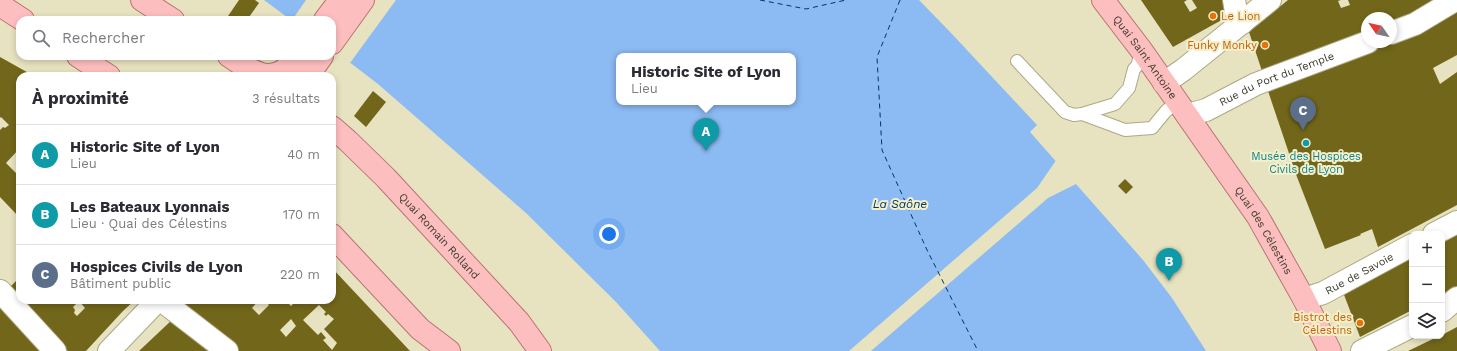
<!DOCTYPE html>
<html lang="fr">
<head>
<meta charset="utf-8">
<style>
	:root { --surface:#fff; --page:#f7f7f7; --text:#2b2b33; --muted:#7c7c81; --line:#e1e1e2; --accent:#b45309 }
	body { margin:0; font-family:"Work Sans",sans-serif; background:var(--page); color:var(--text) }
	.controls { position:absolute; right:12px; bottom:12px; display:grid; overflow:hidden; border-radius:8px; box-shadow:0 2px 6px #0003 }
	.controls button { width:36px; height:36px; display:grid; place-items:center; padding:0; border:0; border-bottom:1px solid var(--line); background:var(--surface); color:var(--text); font:20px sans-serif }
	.compass { position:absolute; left:1361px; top:12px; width:36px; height:36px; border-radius:50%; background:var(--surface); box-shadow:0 2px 6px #0003; rotate:304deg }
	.you { position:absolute; left:609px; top:234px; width:14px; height:14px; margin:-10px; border:3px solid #fff; border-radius:50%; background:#1a73e8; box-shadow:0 0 0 6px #1a73e833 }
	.badge { display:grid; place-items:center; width:26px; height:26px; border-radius:50%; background:var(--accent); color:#fff; font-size:13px; font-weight:700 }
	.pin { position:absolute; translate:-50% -33px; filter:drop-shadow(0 1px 2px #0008) }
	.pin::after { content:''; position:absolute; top:21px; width:14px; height:12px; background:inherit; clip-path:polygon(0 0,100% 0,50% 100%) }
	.popup { position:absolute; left:616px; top:53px; width:180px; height:52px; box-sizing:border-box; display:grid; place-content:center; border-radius:8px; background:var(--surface); filter:drop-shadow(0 1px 3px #0005); font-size:13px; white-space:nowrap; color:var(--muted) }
	.popup b { font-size:15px; color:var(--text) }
	.popup::after { content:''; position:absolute; left:50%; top:100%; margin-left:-8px; border:8px solid transparent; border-top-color:var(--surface) }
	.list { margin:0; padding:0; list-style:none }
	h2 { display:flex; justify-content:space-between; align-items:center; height:52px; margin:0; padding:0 16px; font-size:17px }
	h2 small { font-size:13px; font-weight:400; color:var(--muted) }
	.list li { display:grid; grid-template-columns:26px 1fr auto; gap:12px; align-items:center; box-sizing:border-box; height:60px; padding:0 16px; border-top:1px solid var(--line) }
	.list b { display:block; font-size:15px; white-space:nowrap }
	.list p { margin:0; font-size:13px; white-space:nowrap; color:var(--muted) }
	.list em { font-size:13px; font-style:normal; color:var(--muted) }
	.icon { flex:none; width:22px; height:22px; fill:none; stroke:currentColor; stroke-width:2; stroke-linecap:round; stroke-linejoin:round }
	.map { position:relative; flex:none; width:1457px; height:351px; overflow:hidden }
	.search { position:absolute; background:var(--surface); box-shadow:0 2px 6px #0003; left:16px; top:16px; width:320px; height:44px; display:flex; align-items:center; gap:10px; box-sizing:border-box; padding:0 14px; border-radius:12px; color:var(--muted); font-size:15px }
	.panel { position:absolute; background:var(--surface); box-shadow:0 2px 6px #0003; left:16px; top:72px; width:320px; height:232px; border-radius:12px }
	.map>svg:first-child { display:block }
	.water { fill:#8cbaf2; fill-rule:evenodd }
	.pier { fill:#e7e2bf }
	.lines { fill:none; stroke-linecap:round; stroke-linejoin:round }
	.ferry { stroke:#023566; stroke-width:1; stroke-dasharray:5 4; stroke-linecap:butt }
	.building { fill:#72661a; fill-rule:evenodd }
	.lane-casing { stroke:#ada886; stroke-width:14 }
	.street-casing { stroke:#ada886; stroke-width:24 }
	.primary-casing { stroke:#b87470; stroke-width:24 }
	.lane { stroke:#fff; stroke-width:12 }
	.street { stroke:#fff; stroke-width:22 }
	.primary { stroke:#fdbebf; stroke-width:22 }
	.food-dot { fill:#e8710a; stroke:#f4efcb; stroke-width:1.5 }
	.culture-dot { fill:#0f9aa8; stroke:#f4efcb; stroke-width:1.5 }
	.labels { text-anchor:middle; stroke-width:4; stroke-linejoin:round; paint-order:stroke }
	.food-label { font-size:11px; fill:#c56008; stroke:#f4efcb; text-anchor:end }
	.street-label { font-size:11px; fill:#3d3b2d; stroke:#f4efcb }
	.culture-label { font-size:11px; fill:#0d838f; stroke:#f4efcb }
	.water-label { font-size:12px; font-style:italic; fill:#023566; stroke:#f4efcb }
</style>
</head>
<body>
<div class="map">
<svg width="1457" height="351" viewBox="0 0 1457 351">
	<rect width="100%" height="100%" fill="#e7e2bf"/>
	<path class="water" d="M 264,0 L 919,0 L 952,34 L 1037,125 L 1030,132 L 1143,260 L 1172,298 L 1206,351 L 660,351 L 616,302 L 526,213 L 378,84 L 344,58 L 332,20 L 291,20 ZM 619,56 L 793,56 L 793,102 L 619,102 Z"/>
	<g class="pier">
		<polygon points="306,0 396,0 350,63 332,49 332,20 292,20"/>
		<polygon points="1057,159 1078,183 1048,198 871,351 849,351 1037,188"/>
	</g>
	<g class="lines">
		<g class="ferry">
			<polyline points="760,0 806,9 846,0"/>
			<polyline points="900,0 877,57 882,150 927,250 978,351"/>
		</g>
	</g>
	<g class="building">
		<polygon points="239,0 255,0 259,3 247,20 227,20 226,19"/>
		<polygon points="1141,0 1187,0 1184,2 1190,12 1197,8 1192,0 1223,0 1227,17 1173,47"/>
		<polygon points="1288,0 1341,0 1338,1 1341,8 1350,5 1348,0 1442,0 1391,27 1391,18 1367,18 1367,36 1263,74 1249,32"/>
		<polygon points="1457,12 1457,55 1433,68 1440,84 1457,72 1457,205 1378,247 1372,229 1360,234 1361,235 1325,249 1297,177 1267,88 1361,55"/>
		<polygon points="0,57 34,76 20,76 20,148 6,163 17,174 20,170 20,223 17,219 19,217 0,197 0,130 3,127 5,128 9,125 1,117 0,118"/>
		<polygon points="373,91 386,102 366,127 354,116"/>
		<polygon points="1125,179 1133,187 1126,194 1118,186"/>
		<polygon points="1457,232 1457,286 1442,294 1442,240"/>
		<polygon points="1412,255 1412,310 1360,337 1343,292"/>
		<path d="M 332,268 L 410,351 L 239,351 L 173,300 L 259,300 L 252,308 L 259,315 L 269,305 L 264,300 L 285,300 L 291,306 L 297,300 L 332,300 ZM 319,305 L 326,312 L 324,314 L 326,316 L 328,314 L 334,319 L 324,329 L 337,343 L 332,350 L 323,340 L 326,338 L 321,332 L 318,335 L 303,320 ZM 291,319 L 296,326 L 286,337 L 280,330 Z"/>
		<path d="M 20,277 L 20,300 L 135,300 L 123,311 L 86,351 L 68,351 L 43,329 L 9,288 ZM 79,301 L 85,308 L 77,316 L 74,313 L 75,310 L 73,307 Z"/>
		<polygon points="0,305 44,351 0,351"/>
		<polygon points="173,319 215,351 139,351"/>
		<polygon points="1457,327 1457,351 1408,351 1439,336 1442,336 1442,335"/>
	</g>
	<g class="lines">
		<defs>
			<g id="lane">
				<polyline points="1017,61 1065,112 1074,115 1082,114 1115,104 1129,88 1134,69 1137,66 1142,51"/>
				<polyline points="1082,114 1125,130 1152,128 1166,111 1177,102"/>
			</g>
			<g id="street">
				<polyline points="1234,0 1237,18 1242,23"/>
				<polyline points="1391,33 1415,24 1455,0"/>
				<polyline points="1164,83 1183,70 1270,0"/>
				<path id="s1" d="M 1187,115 L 1206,110 L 1256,84 L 1368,42"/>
				<polyline points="1434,234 1457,222"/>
				<polyline points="0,291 55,351"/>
				<path id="s2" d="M 1304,299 L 1323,293 L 1412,245"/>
				<polyline points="161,300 227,351"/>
				<polyline points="1442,311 1457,298"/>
				<polyline points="109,351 158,300"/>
				<polyline points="1362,351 1412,326"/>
			</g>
			<g id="primary">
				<polyline points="142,0 173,20"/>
				<path id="s3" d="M 1103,0 L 1142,51 L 1258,217 L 1304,299 L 1330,351"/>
				<polyline points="0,5 23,20"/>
				<polyline points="325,20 340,0"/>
				<polyline points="332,43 363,0"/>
				<polyline points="78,56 109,76"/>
				<path d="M 229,56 C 256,74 274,88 298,56"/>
				<polyline points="308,76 322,56"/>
				<path id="s4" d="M 332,127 L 348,141 L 386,178 L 519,322 L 540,351"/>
				<polyline points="332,235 420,329 449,351"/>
			</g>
		</defs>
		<use href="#lane" class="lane-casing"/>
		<use href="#street" class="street-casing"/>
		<use href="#primary" class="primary-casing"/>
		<use href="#lane" class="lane"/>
		<use href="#street" class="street"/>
		<use href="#primary" class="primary"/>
	</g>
	<g class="food-dot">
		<circle cx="1213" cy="16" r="4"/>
		<circle cx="1265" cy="45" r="4"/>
		<circle cx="1360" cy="323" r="4"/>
	</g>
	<circle class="culture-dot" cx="1306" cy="143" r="4"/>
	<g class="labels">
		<g class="food-label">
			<text x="1221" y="20" text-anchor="start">Le Lion</text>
			<text x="1257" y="49">Funky Monky</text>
			<text x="1352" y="321">Bistrot des<tspan x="1352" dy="13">Célestins</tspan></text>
		</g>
		<g class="street-label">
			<text dy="4" stroke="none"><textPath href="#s3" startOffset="71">Quai Saint Antoine</textPath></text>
			<text dy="4" stroke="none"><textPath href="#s1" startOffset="97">Rue du Port du Temple</textPath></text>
			<text dy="4" stroke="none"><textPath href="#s3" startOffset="281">Quai des Célestins</textPath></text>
			<text dy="4" stroke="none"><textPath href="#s4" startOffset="153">Quai Romain Rolland</textPath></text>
			<text dy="4" stroke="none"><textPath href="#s2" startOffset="61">Rue de Savoie</textPath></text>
		</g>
		<g class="culture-label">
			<text x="1306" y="160">Musée des Hospices<tspan x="1306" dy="13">Civils de Lyon</tspan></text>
		</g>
		<g class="water-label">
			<text x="900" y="208">La Saône</text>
		</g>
	</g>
</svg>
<div class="controls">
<button>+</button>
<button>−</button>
<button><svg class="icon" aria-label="layers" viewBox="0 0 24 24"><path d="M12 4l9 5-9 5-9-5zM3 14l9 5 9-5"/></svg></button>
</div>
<svg class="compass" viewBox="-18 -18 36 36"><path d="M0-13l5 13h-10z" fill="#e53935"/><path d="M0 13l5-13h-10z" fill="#7c7c81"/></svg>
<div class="you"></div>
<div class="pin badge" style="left:706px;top:151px;background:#0f9aa8">A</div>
<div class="popup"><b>Historic Site of Lyon</b>Lieu</div>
<div class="pin badge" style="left:1169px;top:281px;background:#0f9aa8">B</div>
<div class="pin badge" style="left:1303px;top:130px;background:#5c6f8a">C</div>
<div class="search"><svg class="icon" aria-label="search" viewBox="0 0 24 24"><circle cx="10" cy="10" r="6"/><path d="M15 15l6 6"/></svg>Rechercher</div>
<section class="panel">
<h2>À proximité<small>3 résultats</small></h2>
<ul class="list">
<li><span class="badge" style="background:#0f9aa8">A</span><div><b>Historic Site of Lyon</b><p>Lieu</p></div><em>40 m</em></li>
<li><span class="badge" style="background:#0f9aa8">B</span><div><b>Les Bateaux Lyonnais</b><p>Lieu · Quai des Célestins</p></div><em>170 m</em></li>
<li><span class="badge" style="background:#5c6f8a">C</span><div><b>Hospices Civils de Lyon</b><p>Bâtiment public</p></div><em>220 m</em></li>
</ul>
</section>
</div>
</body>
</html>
